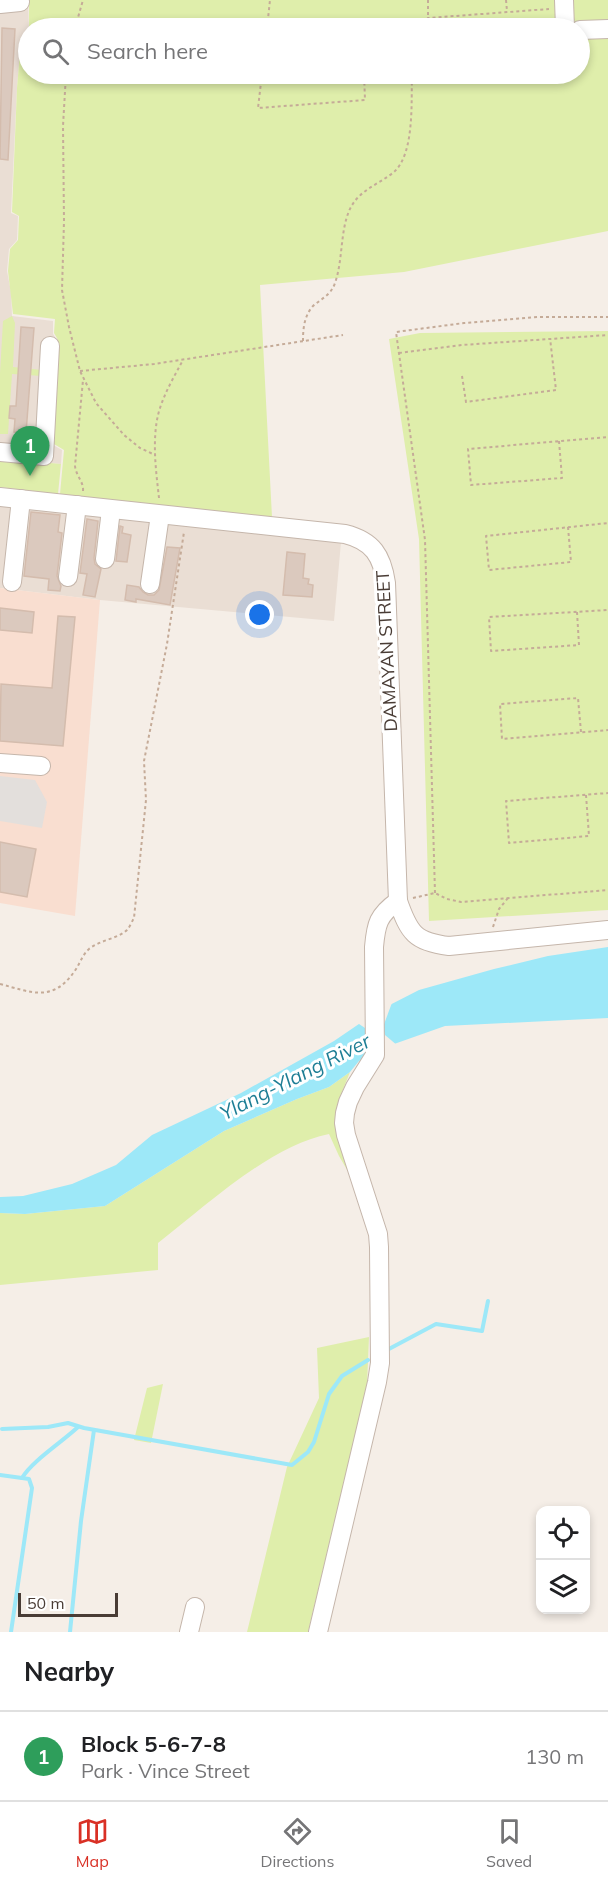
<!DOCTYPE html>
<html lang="en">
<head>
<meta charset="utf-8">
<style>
	:root { --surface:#fff; --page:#f2f2f2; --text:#202124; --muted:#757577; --line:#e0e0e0; --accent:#d93025 }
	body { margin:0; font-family:Mulish,sans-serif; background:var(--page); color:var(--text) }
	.controls { position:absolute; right:18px; bottom:18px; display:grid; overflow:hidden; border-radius:12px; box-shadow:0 3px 9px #0003 }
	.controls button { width:54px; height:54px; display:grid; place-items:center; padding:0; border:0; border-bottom:2px solid var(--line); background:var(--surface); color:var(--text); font:30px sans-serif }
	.scale { position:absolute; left:18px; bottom:15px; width:100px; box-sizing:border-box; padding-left:6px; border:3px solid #493c35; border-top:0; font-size:16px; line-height:21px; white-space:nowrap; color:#493c35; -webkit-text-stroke:4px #fff; paint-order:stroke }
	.you { position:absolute; left:260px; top:615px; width:21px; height:21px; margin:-15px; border:4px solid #fff; border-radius:50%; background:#1a73e8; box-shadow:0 0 0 9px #1a73e833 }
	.badge { display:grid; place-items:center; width:39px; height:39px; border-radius:50%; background:var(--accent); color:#fff; font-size:20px; font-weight:700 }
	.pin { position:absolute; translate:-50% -50px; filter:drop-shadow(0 2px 3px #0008) }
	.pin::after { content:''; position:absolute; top:32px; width:21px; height:18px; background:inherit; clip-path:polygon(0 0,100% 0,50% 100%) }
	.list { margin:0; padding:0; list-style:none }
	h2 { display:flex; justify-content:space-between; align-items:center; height:78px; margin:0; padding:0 24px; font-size:26px }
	h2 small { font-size:20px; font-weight:400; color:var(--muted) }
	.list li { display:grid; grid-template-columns:39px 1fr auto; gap:18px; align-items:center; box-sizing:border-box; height:90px; padding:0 24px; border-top:2px solid var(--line) }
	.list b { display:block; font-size:22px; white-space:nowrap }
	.list p { margin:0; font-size:20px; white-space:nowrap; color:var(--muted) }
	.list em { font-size:20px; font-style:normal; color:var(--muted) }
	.icon { flex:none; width:33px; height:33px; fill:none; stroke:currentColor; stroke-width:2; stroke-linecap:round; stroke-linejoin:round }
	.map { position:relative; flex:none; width:608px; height:1632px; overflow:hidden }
	.search { position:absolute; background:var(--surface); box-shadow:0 3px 9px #0003; left:18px; right:18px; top:18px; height:66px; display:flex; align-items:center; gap:15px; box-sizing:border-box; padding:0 21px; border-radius:33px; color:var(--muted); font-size:22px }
	.sheet { height:168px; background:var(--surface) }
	nav { display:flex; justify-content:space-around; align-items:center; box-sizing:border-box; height:84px; border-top:2px solid var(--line); background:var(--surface); font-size:16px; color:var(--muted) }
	nav a { display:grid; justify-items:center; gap:3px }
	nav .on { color:var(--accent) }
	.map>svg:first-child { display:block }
	.residential { fill:#eaded4 }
	.commercial { fill:#f9ded0 }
	.green { fill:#dfeeab }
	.parking { fill:#e3dfdc }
	.water { fill:#9de8f8 }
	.pier { fill:#f5eee7 }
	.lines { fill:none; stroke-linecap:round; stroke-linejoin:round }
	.stream { stroke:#9de8f8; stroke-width:4 }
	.building { fill:#dbc9be; stroke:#d4bcad; stroke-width:1.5 }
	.minor-casing { stroke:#c5b6ab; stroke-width:20 }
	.path { stroke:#c5ab98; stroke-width:2; stroke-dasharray:3 3; stroke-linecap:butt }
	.minor { stroke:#fff; stroke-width:18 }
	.labels { text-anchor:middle; stroke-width:6; stroke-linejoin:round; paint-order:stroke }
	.street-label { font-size:18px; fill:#493c35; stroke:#fff }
	.water-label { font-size:20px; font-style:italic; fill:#1e7e95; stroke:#fff }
</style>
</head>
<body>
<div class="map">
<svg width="608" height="1632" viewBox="0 0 608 1632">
	<rect width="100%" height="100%" fill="#f5eee7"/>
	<g class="residential">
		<polygon points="0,0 28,0 29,28 28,37 21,39 17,88 11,213 18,216 17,240 9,249 7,271 11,292 12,316 53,321 53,334 57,340 53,445 62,450 61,464 0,458"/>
		<polygon points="0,505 341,542 334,621 100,600 0,588"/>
	</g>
	<polygon class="commercial" points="0,588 100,600 75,916 0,903"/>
	<g class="green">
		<polygon points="29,0 608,0 608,231 404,272 260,285 272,517 60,494 64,450 54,444 58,340 54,333 55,319 13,314 8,271 10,249 18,240 19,216 12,212 17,88 21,39 28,37 28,74 580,74 580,28 29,28"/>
		<polygon points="12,316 15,323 13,367 42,370 42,376 12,374 8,434 0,434 0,373 3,321"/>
		<polygon points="608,331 608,910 429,921 419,539 389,339 420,333"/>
		<polygon points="0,458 61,464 58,494 0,487"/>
		<path d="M 350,1072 L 340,1097 L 337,1118 L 353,1180 L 339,1156 L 329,1134 C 269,1146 206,1206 158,1243 L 158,1270 L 0,1285 L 0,1213 L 25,1214 L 105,1206 L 224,1131 L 297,1099 L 329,1087 Z"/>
		<polygon points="369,1337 367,1385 308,1632 247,1632 287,1467 319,1398 317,1348"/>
		<polygon points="163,1384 151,1443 134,1440 147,1388"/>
	</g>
	<polygon class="parking" points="0,776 35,780 47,802 42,828 0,821"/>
	<polygon class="water" points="608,947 608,1018 445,1026 380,1049 359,1061 350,1072 329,1087 297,1099 224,1131 105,1206 25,1214 0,1213 0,1197 23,1196 72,1184 116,1165 152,1135 241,1093 334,1041 378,1011 419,990 494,969 548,956"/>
	<polygon class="pier" points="393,1000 383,1027 385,1035 398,1046 381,1052 371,1039 368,1030 356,1022"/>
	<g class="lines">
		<g class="stream">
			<polyline points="387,1350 436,1324 482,1331 488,1301"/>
			<polyline points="2,1429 48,1427 68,1423 84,1428 292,1465 308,1452 314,1442 329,1394 342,1376 368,1360"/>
			<path d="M 0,1475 L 22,1478 C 32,1461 62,1442 78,1427"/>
			<polyline points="11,1632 32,1488 29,1479 22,1478"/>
			<polyline points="70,1632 81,1521 94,1430"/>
		</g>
	</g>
	<g class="building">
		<polygon points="2,28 15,29 8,160 0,159"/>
		<polygon points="21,327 34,328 26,433 14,432 15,419 9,418 10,406 16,406"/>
		<polygon points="31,512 60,515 58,532 62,533 57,576 61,586 60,591 48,590 49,579 24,576"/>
		<polygon points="87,519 98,521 94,558 95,564 101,569 95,597 83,595 87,574 80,573"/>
		<polygon points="120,526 123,527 122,533 131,535 127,562 116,561"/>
		<polygon points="167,547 180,548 170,605 136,599 136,602 125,600 127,585 139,587 143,592 148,595 154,595 159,590"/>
		<polygon points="287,552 305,554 303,578 309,579 308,584 313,585 312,597 283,595"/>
		<polygon points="0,608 34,612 32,633 0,630"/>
		<polygon points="58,616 75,617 63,746 0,741 1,684 52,688"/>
		<polygon points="0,842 36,849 27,897 0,892"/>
	</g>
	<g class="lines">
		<defs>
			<g id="minor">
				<polyline points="564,0 565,28"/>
				<polyline points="0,4 20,2"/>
				<polyline points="580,30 608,29"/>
				<polyline points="0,452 44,456 50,346"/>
				<path d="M 0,497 L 345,534 C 373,541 382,556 386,583 L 398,901 C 409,933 415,942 449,946 L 608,930"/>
				<polyline points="105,559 111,510"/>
				<polyline points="68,577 77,505"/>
				<polyline points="12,582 21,499"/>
				<polyline points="150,584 160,515"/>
				<polyline points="0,763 41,766"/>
				<polyline points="189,1632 195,1607"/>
				<path d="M 318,1632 L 377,1382 L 380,1363 L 379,1247 L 378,1234 L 346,1135 L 344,1123 L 345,1113 L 348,1102 L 355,1087 L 375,1055 L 374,947 C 376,924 378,915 398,901"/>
			</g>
		</defs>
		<use href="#minor" class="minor-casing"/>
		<g class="path">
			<polyline points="428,0 428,18"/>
			<polyline points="506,0 507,11"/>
			<polyline points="75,28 83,0"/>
			<polyline points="267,28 270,0"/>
			<polyline points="419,28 428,18 549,9"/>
			<polyline points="66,74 63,126 64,221 62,290 69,327 80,371 96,403 124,435 140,448 155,455"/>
			<polyline points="262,74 258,108 365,100 364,74"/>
			<path d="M 303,341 C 303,329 304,316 313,306 C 321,299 331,295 335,283 C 343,260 340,233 349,211 C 358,190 378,185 394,172 C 415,153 411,100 412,74"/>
			<polyline points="399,353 462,345 608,335"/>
			<polyline points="80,371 154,364 343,335"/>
			<polyline points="462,376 466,402 556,390 550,338"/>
			<polyline points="559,441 562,478 471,485 468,449 608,437"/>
			<path d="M 83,491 C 84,482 76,476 75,466 L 83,380"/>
			<path d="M 159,498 C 156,471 152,442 158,415 C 163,395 174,377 183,360"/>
			<polyline points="568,527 571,562 489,570 486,536 608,523"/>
			<polyline points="577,612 579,645 491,651 489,617 608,610"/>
			<polyline points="581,732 578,698 500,704 502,739 608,730"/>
			<polyline points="586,795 589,836 509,843 506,801 608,793"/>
			<polyline points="435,893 425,540 396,332 464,323 537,317 608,317"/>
			<polyline points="413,898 435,893 447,899 461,902 608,890"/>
			<polyline points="493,927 499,909 508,898"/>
			<path d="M 0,984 C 31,992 52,1003 74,972 C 80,964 82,955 89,949 C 100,940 117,939 127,930 C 130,927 132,921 134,918 L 146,800 L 144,761 L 167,644 L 184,532"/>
		</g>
		<use href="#minor" class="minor"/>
	</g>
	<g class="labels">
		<g class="street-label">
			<text transform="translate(387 651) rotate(-93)" y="6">DAMAYAN STREET</text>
		</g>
		<g class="water-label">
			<text transform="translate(295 1077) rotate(-27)" y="7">Ylang-Ylang River</text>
		</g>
	</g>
</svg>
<div class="controls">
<button><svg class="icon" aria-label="locate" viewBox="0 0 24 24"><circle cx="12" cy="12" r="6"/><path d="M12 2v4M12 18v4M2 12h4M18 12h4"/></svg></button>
<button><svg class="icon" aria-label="layers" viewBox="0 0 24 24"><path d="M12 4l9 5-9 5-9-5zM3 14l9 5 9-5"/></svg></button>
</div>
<div class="scale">50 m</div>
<div class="you"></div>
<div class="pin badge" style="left:30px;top:476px;background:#2e9e5b">1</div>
<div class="search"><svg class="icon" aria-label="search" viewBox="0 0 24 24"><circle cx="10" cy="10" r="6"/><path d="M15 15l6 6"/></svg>Search here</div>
</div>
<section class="sheet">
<h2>Nearby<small></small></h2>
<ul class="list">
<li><span class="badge" style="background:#2e9e5b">1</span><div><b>Block 5-6-7-8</b><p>Park · Vince Street</p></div><em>130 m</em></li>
</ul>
</section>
<nav>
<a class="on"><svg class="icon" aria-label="map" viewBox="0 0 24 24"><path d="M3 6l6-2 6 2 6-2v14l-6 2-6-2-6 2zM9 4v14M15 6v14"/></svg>Map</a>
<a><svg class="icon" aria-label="directions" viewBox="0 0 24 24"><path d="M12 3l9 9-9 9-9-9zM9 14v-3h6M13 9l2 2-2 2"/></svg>Directions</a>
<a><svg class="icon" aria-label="saved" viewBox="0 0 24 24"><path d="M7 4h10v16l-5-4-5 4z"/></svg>Saved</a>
</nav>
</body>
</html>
